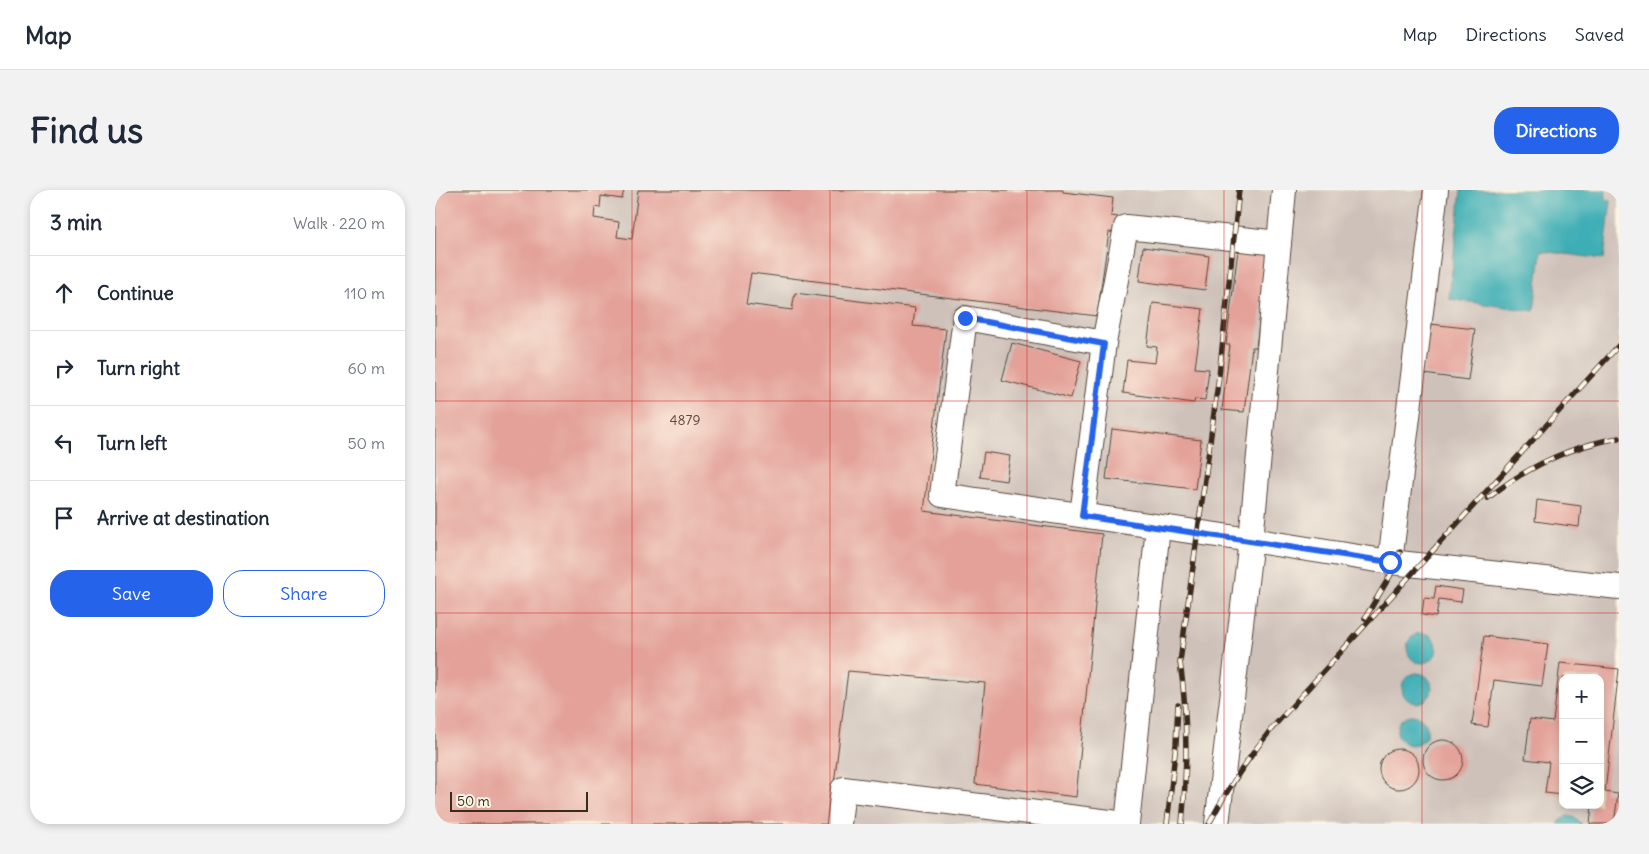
<!DOCTYPE html>
<html lang="en">
<head>
<meta charset="utf-8">
<style>
	:root { --surface:#fff; --page:#f2f2f3; --text:#1f2937; --muted:#747a83; --line:#e0e1e3; --accent:#2563eb }
	body { margin:0; font-family:Delius,sans-serif; background:var(--page); color:var(--text) }
	.controls { position:absolute; right:15px; bottom:15px; display:grid; overflow:hidden; border-radius:10px; box-shadow:0 2px 8px #0003 }
	.controls button { width:45px; height:45px; display:grid; place-items:center; padding:0; border:0; border-bottom:1px solid var(--line); background:var(--surface); color:var(--text); font:25px sans-serif }
	.scale { position:absolute; left:15px; bottom:12px; width:138px; box-sizing:border-box; padding-left:5px; border:2px solid #3b2a1e; border-top:0; font-size:14px; line-height:18px; white-space:nowrap; color:#3b2a1e; -webkit-text-stroke:4px #fcf5e5; paint-order:stroke }
	.stop { position:absolute; width:15px; height:15px; margin:-11px; border:4px solid #2563eb; border-radius:50%; background:#fff }
	.stop.end { background:#2563eb; border-color:#fff; box-shadow:0 1px 5px #0008 }
	.list { margin:0; padding:0; list-style:none }
	h2 { display:flex; justify-content:space-between; align-items:center; height:65px; margin:0; padding:0 20px; font-size:21px }
	h2 small { font-size:16px; font-weight:400; color:var(--muted) }
	.list li { display:grid; grid-template-columns:32px 1fr auto; gap:15px; align-items:center; box-sizing:border-box; height:75px; padding:0 20px; border-top:1px solid var(--line) }
	.list b { display:block; font-size:19px; white-space:nowrap }
	.list em { font-size:16px; font-style:normal; color:var(--muted) }
	.actions { display:flex; gap:10px; padding:15px 20px }
	.actions a { flex:1; padding:11px 0; border:1px solid var(--accent); border-radius:20px; text-align:center; font-size:18px; color:var(--accent) }
	.actions .main { background:var(--accent); color:#fff }
	.icon { flex:none; width:28px; height:28px; fill:none; stroke:currentColor; stroke-width:2; stroke-linecap:round; stroke-linejoin:round }
	.map { position:relative; flex:none; width:1184px; height:634px; overflow:hidden; border-radius:20px }
	header { display:flex; align-items:center; gap:30px; box-sizing:border-box; height:70px; padding:0 25px; background:var(--surface); border-bottom:1px solid var(--line) }
	header strong { font-size:24px }
	nav { display:flex; gap:28px; margin-inline-start:auto; font-size:18px }
	.intro { display:flex; align-items:center; justify-content:space-between; box-sizing:border-box; height:120px; padding:0 30px }
	h1 { margin:0; font-size:35px }
	.button { padding:12px 22px; border-radius:20px; background:var(--accent); color:#fff; font-size:18px; font-weight:700 }
	main { display:flex; gap:30px; padding:0 30px }
	aside { flex:1; background:var(--surface); border-radius:20px; box-shadow:0 2px 8px #0003 }
	.map>svg:first-child { display:block }
	.industrial { fill:#cec1ba; fill-rule:evenodd }
	.water { fill:#3daeb5; stroke:#3c6c6a }
	.building { fill:#e3a199 }
	.lines { fill:none; stroke-linecap:round; stroke-linejoin:round }
	.minor-casing { stroke:#564537; stroke-width:26 }
	.minor { stroke:#fff; stroke-width:24 }
	.rail-casing { stroke:#3b2a1e; stroke-width:5.5 }
	.rail { stroke:#fcf5e5; stroke-width:4; stroke-dasharray:11; stroke-linecap:butt }
	.route { stroke:#2563eb; stroke-width:6 }
	.grid { fill:none; stroke:#d62828; stroke-width:1; stroke-opacity:0.55 }
	.labels { text-anchor:middle; stroke-width:4; stroke-linejoin:round; paint-order:stroke }
	.number-label { font-size:14px; fill:#65483d }
</style>
</head>
<body>
<header>
<strong>Map</strong>
<nav><a>Map</a><a>Directions</a><a>Saved</a></nav>
</header>
<div class="intro"><h1>Find us</h1><a class="button">Directions</a></div>
<main>
<aside>
<h2>3 min<small>Walk · 220 m</small></h2>
<ul class="list">
<li><svg class="icon" aria-label="ahead" viewBox="0 0 24 24"><path d="M12 20V5M6 11l6-6 6 6"/></svg><div><b>Continue</b></div><em>110 m</em></li>
<li><svg class="icon" aria-label="right" viewBox="0 0 24 24"><path d="M7 20v-9h11M14 6l5 5-5 5"/></svg><div><b>Turn right</b></div><em>60 m</em></li>
<li><svg class="icon" aria-label="left" viewBox="0 0 24 24"><path d="M17 20v-9H6M10 6l-5 5 5 5"/></svg><div><b>Turn left</b></div><em>50 m</em></li>
<li><svg class="icon" aria-label="arrive" viewBox="0 0 24 24"><path d="M6 21V4h12l-3 4 3 4H6"/></svg><div><b>Arrive at destination</b></div></li>
</ul>
<div class="actions"><a class="main">Save</a><a>Share</a></div>
</aside>
<div class="map">
<svg width="1184" height="634" viewBox="0 0 1184 634">
	<rect width="100%" height="100%" fill="#fcf5e5"/>
	<filter id="ink" filterUnits="userSpaceOnUse"><feTurbulence type="fractalNoise" baseFrequency=".02" numOctaves="2"/><feDisplacementMap in="SourceGraphic" scale="10" xChannelSelector="R" yChannelSelector="G"/><feConvolveMatrix kernelMatrix="1 2 1 2 8 2 1 2 1" color-interpolation-filters="sRGB"/></filter>
	<filter id="wash" filterUnits="userSpaceOnUse"><feTurbulence type="fractalNoise" baseFrequency=".0096" numOctaves="4" result="noise"/><feDisplacementMap in="SourceGraphic" scale="20" xChannelSelector="R" yChannelSelector="G"/><feGaussianBlur stdDeviation="1.12" result="paint"/><feColorMatrix in="noise" values="0 0 0 0 0 0 0 0 0 0 0 0 0 0 0 0 0 1.4 0 .05"/><feComposite in="paint" operator="in"/></filter>
	<g filter="url(#wash)">
		<rect width="100%" height="100%" fill="#f0e1c2"/>
		<path class="industrial" d="M 0,0 L 1184,0 L 1184,634 L 0,634 ZM 1128,488 L 1165,488 L 1165,615 L 1128,615 Z"/>
		<g class="water">
			<polygon points="1026,0 1171,0 1170,9 1176,10 1169,69 1106,61 1099,121 1014,109"/>
			<circle cx="987" cy="458" r="15"/>
			<circle cx="982" cy="498" r="15"/>
			<circle cx="977" cy="540" r="15"/>
			<polygon points="1133,626 1141,628 1147,634 1123,634 1126,629"/>
		</g>
		<g id="blocks">
			<g class="building">
				<polygon points="0,0 189,0 187,9 166,6 165,18 160,17 159,28 184,32 182,47 197,49 203,0 628,0 628,2 678,8 676,26 684,27 682,43 674,42 662,126 316,83 311,114 357,120 360,103 480,118 478,136 511,139 489,321 667,344 641,607 540,594 550,493 413,481 394,634 0,634"/>
				<polygon points="708,57 774,66 770,100 704,91"/>
				<polygon points="803,60 833,64 821,157 817,157 809,222 787,220 795,155 791,155"/>
				<polygon points="718,113 768,119 760,178 774,179 770,210 760,209 759,213 688,203 692,170 720,173 722,157 712,156"/>
				<polygon points="995,134 1040,139 1033,190 989,184"/>
				<polygon points="577,153 646,171 636,208 567,190"/>
				<polygon points="677,239 766,250 760,299 671,289"/>
				<polygon points="549,262 575,266 571,291 545,287"/>
				<polygon points="1102,310 1146,316 1144,337 1100,331"/>
				<polygon points="1001,396 1028,400 1026,412 1004,409 1001,427 987,425 989,408 999,409"/>
				<polygon points="1049,446 1113,454 1107,496 1059,490 1053,537 1037,535"/>
				<polygon points="1125,473 1184,479 1170,602 1183,604 1179,634 1155,634 1157,615 1165,615 1165,488 1128,488 1128,605 1110,603 1114,572 1090,569 1095,529 1118,532"/>
				<circle cx="1008" cy="570" r="20"/>
				<circle cx="964" cy="579" r="20"/>
			</g>
		</g>
	</g>
	<g filter="url(#ink)">
		<use href="#blocks" fill-opacity="0" stroke="#564537" stroke-width="1"/>
		<g class="lines">
			<defs>
				<g id="minor">
					<polyline points="669,153 530,128 507,305 816,350 849,0"/>
					<polyline points="647,325 669,153 691,37 844,53"/>
					<polyline points="955,372 1001,0"/>
					<polyline points="404,634 408,599 691,634"/>
					<polyline points="692,634 723,337"/>
					<polyline points="782,634 816,350 955,372 1184,397"/>
				</g>
			</defs>
			<use href="#minor" class="minor-casing"/>
			<use href="#minor" class="minor"/>
			<defs>
				<g id="rail">
					<path d="M 1053,308 C 1092,277 1135,256 1184,248"/>
					<polyline points="930,428 955,386 965,362"/>
					<polyline points="732,634 741,554 743,515"/>
					<path d="M 747,634 C 752,581 753,525 745,472 L 784,186 L 804,0"/>
					<path d="M 774,634 C 792,599 813,568 838,537 L 1184,155"/>
				</g>
			</defs>
			<use href="#rail" class="rail-casing"/>
			<use href="#rail" class="rail"/>
		</g>
	</g>
	<g class="lines" filter="url(#ink)">
		<polyline class="route" points="530,128 669,154 647,326 955,372"/>
	</g>
	<path class="grid" d="M 197,0 L 197,634M 395,0 L 395,634M 592,0 L 592,634M 789,0 L 789,634M 987,0 L 987,634M 0,211 L 1184,211M 0,423 L 1184,423"/>
	<g class="labels">
		<g class="number-label">
			<text x="250" y="235">4879</text>
		</g>
	</g>
</svg>
<div class="controls">
<button>+</button>
<button>−</button>
<button><svg class="icon" aria-label="layers" viewBox="0 0 24 24"><path d="M12 4l9 5-9 5-9-5zM3 14l9 5 9-5"/></svg></button>
</div>
<div class="scale">50 m</div>
<div class="stop" style="left:955px;top:372px"></div>
<div class="stop end" style="left:530px;top:128px"></div>
</div>
</main>
</body>
</html>
